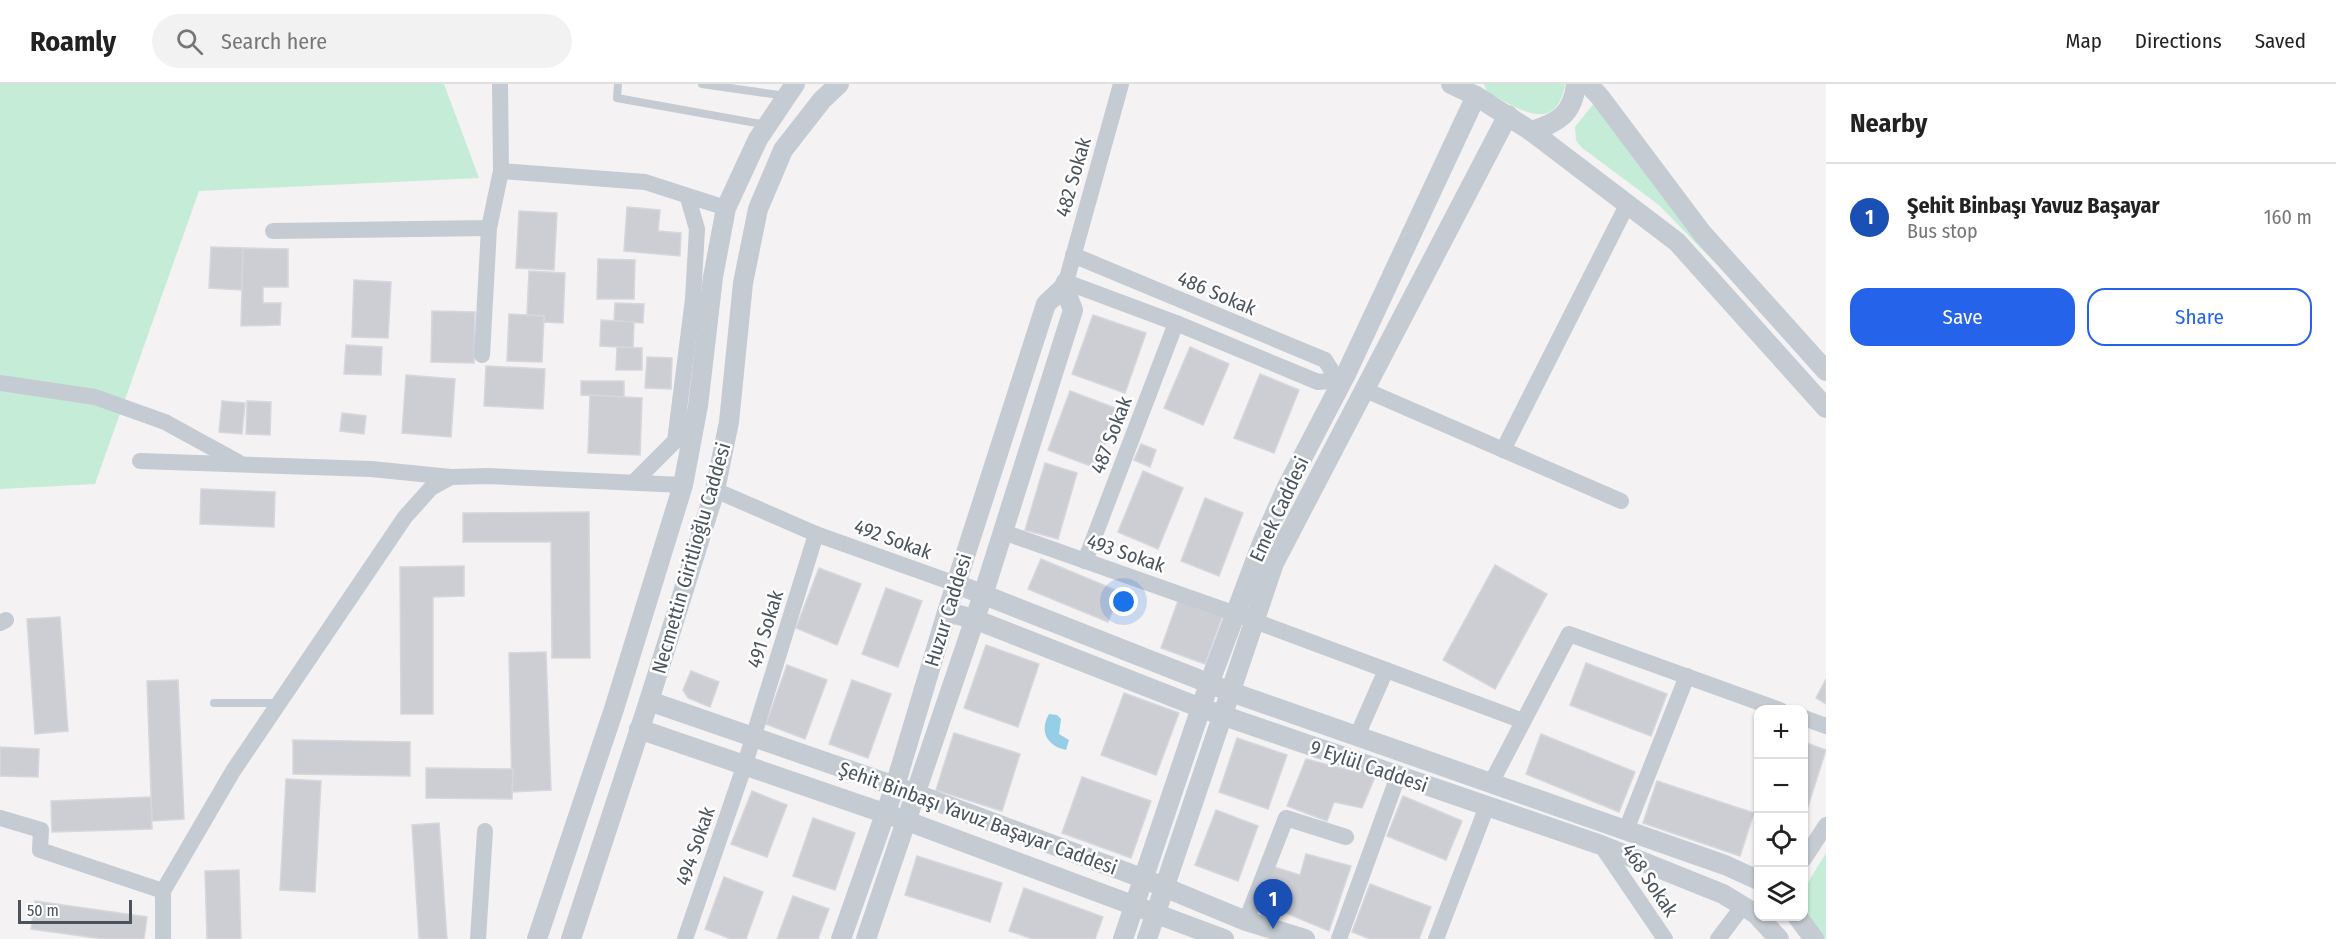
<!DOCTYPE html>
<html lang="en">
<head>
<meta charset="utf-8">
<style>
	:root { --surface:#fff; --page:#f2f2f2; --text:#222; --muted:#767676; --line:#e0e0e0; --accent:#2563eb }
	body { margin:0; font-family:"Fira Sans Condensed",sans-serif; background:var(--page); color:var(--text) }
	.controls { position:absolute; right:18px; bottom:18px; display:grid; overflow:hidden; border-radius:12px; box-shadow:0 2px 4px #0004 }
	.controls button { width:54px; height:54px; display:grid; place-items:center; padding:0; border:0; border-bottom:2px solid var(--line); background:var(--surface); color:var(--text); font:30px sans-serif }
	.scale { position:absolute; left:18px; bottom:15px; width:114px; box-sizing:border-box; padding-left:6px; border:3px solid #4b535d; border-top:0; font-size:16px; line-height:21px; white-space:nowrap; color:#4b535d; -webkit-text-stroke:4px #fff; paint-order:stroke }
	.you { position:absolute; left:1124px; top:518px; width:21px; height:21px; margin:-15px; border:4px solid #fff; border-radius:50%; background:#1a73e8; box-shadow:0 0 0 9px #1a73e833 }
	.badge { display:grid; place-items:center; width:39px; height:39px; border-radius:50%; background:var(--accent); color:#fff; font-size:20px; font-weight:700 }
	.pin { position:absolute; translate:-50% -50px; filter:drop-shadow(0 2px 3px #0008) }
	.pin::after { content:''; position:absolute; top:32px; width:21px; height:18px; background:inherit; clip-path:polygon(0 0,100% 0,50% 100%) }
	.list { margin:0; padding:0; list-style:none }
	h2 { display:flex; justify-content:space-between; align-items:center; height:78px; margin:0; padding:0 24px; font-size:26px }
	h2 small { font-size:20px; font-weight:400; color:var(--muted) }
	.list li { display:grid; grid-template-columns:39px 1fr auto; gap:18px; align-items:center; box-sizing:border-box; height:108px; padding:0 24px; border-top:2px solid var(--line) }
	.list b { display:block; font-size:22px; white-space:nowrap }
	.list p { margin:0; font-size:20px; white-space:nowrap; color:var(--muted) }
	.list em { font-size:20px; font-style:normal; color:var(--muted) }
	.actions { display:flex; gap:12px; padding:18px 24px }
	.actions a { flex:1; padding:14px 0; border:2px solid var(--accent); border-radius:18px; text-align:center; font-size:21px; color:var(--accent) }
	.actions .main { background:var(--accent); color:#fff }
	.icon { flex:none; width:33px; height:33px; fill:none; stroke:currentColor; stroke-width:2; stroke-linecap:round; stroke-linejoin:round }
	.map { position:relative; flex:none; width:1826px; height:855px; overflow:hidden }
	header { display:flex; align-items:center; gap:36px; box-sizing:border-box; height:84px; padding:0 30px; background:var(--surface); border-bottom:2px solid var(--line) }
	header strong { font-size:28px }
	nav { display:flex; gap:33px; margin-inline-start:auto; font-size:21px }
	.search { width:420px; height:54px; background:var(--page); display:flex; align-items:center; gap:15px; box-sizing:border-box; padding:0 21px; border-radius:33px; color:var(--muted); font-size:22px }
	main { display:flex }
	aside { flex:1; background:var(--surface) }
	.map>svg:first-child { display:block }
	.green { fill:#c5ecd7 }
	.water { fill:#96cfe5 }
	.building { fill:#ccced3; stroke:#d6d7dc; stroke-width:1.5 }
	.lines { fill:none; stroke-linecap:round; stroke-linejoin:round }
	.service { stroke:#c4cbd2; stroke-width:8 }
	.minor { stroke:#c4cbd2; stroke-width:16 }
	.tertiary { stroke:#c4cbd2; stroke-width:20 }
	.labels { text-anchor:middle; stroke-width:5; stroke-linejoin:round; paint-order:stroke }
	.street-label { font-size:20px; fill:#4b535d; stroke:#fff }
</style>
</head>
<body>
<header>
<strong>Roamly</strong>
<div class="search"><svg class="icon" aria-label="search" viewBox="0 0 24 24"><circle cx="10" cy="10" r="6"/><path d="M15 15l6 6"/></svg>Search here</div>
<nav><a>Map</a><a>Directions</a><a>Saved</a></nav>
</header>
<main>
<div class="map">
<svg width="1826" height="855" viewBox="0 0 1826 855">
	<rect width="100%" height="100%" fill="#f4f2f2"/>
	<g class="green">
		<polygon points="0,0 444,0 479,94 199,107 95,400 0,405"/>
		<path d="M 1484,0 L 1565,0 L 1565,1 C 1555,53 1517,23 1487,8 Z"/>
		<polygon points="1595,18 1716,180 1659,121 1581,63 1576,56 1575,43"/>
		<path d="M 1826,769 L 1826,855 L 1821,855 C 1793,812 1801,811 1826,769 Z"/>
	</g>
	<path class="water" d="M 1049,630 L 1057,631 L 1061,635 L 1059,650 L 1069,656 L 1066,666 C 1047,662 1039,647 1049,630 Z"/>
	<g class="building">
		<polygon points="627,123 660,126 658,147 681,149 680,172 624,167"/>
		<polygon points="519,127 557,129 554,186 516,184"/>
		<polygon points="211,163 243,164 242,206 209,204"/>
		<polygon points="243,164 288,165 288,203 263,203 263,219 281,219 280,241 241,242"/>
		<polygon points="598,175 635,176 634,215 597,215"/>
		<polygon points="529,187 565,189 563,239 544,238 544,232 527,231"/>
		<polygon points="354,196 391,198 388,254 352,253"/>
		<polygon points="615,219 644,220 643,239 614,237"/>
		<polygon points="432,227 475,228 474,279 431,278"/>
		<polygon points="509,230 544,232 542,278 507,277"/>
		<polygon points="1093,231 1146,249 1125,309 1072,290"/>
		<polygon points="601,236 634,238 633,264 600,262"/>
		<polygon points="346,261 382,263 381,291 344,290"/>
		<polygon points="617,263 642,264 642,286 616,286"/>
		<polygon points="1190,263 1229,280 1203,341 1164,324"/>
		<polygon points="647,273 672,274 671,305 645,304"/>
		<polygon points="486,282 545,285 543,325 484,322"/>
		<polygon points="1260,290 1299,306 1274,369 1234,354"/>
		<polygon points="406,291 455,295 451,353 402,349"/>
		<polygon points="581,297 624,297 624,313 581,311"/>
		<polygon points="1070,307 1118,325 1096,384 1048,366"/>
		<polygon points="590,311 642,314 640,371 588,369"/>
		<polygon points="222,317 245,319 242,350 219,348"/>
		<polygon points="247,317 271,318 270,351 246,350"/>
		<polygon points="342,329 366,332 364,350 340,347"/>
		<polygon points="1141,360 1156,366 1150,383 1134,376"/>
		<polygon points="1045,379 1077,389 1058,455 1025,446"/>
		<polygon points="1143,387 1183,404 1158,465 1118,448"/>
		<polygon points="201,405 275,408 274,443 200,440"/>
		<polygon points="1205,414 1243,429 1219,492 1181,477"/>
		<polygon points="589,428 590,574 552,574 551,458 463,458 463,429"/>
		<polygon points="1041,475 1120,508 1108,538 1028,505"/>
		<polygon points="1495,481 1547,510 1495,605 1443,576"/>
		<polygon points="464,482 464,512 433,513 433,630 401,630 400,483"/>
		<polygon points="819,484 861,500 837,561 796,544"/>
		<polygon points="886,504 922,517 898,583 862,570"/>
		<polygon points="1178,517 1222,533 1205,580 1161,564"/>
		<polygon points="60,533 68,647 35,650 27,535"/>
		<polygon points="986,561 1039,580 1018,643 964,624"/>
		<polygon points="546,568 551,706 512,708 509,569"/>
		<polygon points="1586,579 1667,610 1651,652 1570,621"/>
		<polygon points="787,581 827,596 805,655 766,640"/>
		<polygon points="691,587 719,598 710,623 688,614 683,606"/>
		<polygon points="1826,595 1826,620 1816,614"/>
		<polygon points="178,596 184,735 152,737 147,597"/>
		<polygon points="852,596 891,610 868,674 829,660"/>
		<polygon points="1124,609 1179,629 1156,691 1101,671"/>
		<polygon points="954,649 1020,670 1002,727 936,706"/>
		<polygon points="1541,650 1635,688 1619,728 1526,690"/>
		<polygon points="1237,654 1287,671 1268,725 1219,708"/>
		<polygon points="293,656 410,658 410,692 293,690"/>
		<polygon points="1804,658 1826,666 1804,735"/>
		<polygon points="0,663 39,665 38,693 0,692"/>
		<polygon points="1306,675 1375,693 1362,724 1334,718 1327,737 1287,722"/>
		<polygon points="426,684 513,685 512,715 426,714"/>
		<polygon points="1082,693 1151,717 1131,774 1062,749"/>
		<polygon points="286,695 321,697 315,808 280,806"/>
		<polygon points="1657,697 1754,729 1740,772 1643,739"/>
		<polygon points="752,707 787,721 767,773 731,760"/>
		<polygon points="1403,712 1462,737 1446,776 1387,752"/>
		<polygon points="151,713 152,745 52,748 51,717"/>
		<polygon points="1216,726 1258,742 1238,797 1195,781"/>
		<polygon points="813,734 855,749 835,806 793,792"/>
		<polygon points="439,739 447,855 419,855 412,741"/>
		<polygon points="1306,770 1351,782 1329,847 1262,819 1274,783 1300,791"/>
		<polygon points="917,772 1002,799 990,838 905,811"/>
		<polygon points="239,786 241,855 207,855 205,787"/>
		<polygon points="724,793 763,808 746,855 731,855 705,845"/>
		<polygon points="1370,800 1431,823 1419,855 1370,855 1352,848"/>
		<polygon points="1024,804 1103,833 1095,855 1033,855 1009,847"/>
		<polygon points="793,812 829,825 818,855 777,855"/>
		<polygon points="35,817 147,833 144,855 104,855 31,845"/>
	</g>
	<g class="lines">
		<g class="service">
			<polyline points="618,0 617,14 767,41"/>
			<polyline points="702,0 786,12"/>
			<polyline points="214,619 278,619"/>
		</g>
		<g class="minor">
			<polyline points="500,0 501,87 645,98 726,124"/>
			<polyline points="1121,0 1066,198 1176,239 1318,298 1343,296"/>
			<polyline points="273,147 489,144 501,87"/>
			<polyline points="1073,171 1325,276 1337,295"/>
			<polyline points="482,271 489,144"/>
			<polyline points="0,299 95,313 165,338 238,378"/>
			<polyline points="1363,305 1621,417"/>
			<polyline points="1503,366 1628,119"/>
			<polyline points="140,377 371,385 451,393"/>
			<polyline points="634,398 675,357 693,215 697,145 688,114"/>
			<polyline points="715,406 816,450 956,500"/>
			<polyline points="1003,448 1236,530 1523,637"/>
			<polyline points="1085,477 1176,239"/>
			<polyline points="0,539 6,536"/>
			<polyline points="1804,634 1826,642"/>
			<polyline points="1357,652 1386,586"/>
			<polyline points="1491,699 1569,550 1780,626"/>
			<polyline points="0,734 41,746 40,766 163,807"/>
			<polyline points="1626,746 1687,592"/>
			<polyline points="1601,761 1665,855"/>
			<polyline points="1804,775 1826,741"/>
			<polyline points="1246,837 1286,734 1346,753"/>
			<polyline points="163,855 163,807 233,687 405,433 431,404 451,393 488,392 683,401"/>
			<polyline points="478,855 485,747"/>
			<polyline points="685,855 744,683 816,450"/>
			<polyline points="1339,855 1398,692"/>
			<polyline points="1436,855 1487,722"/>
			<polyline points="1718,855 1743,822"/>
		</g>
		<g class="tertiary">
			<polyline points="1451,0 1476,12 1531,47 1677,158 1826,324"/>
			<polyline points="1588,0 1600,13 1702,149 1826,287"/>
			<path d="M 1531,47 C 1558,39 1573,30 1576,0"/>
			<polyline points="956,500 1231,608 1725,781 1758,796"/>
			<polyline points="947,528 974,535 1201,624 1601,761 1723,810 1756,830 1779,855"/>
			<polyline points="649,617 895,702 1142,794 1246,837 1305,855"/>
			<polyline points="639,645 907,737 1224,855"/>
			<polyline points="1797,832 1814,855"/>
			<polyline points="537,855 614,625 683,401 698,322 713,193 726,124 758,55 795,0"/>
			<polyline points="571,855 649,617 715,406 729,338 743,199 758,125 783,66 822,16 839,0"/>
			<polyline points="841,855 895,702 947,528 1046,220 1064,203 1066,198"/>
			<polyline points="866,855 983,511 1073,226 1064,203"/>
			<polyline points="1123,855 1209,600 1262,459 1286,405 1346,290 1476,12"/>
			<polyline points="1147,855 1274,479 1508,31"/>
		</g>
	</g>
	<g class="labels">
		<g class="street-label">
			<text transform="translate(1073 93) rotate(-74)" y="7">482 Sokak</text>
			<text transform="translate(1217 209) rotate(23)" y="7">486 Sokak</text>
			<text transform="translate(1111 351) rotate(-69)" y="7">487 Sokak</text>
			<text transform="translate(1279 425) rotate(-65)" y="7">Emek Caddesi</text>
			<text transform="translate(893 455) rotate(20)" y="7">492 Sokak</text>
			<text transform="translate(1126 469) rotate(19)" y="7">493 Sokak</text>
			<text transform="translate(691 474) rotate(-74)" y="7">Necmettin Giritlioğlu Caddesi</text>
			<text transform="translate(948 526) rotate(-73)" y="7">Huzur Caddesi</text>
			<text transform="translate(765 545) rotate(-73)" y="7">491 Sokak</text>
			<text transform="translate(1369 682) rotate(19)" y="7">9 Eylül Caddesi</text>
			<text transform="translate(978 734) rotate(20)" y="7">Şehit Binbaşı Yavuz Başayar Caddesi</text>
			<text transform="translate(695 762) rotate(-71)" y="7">494 Sokak</text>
			<text transform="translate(1650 796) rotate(56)" y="7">468 Sokak</text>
		</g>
	</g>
</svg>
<div class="controls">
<button>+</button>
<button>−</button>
<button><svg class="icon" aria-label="locate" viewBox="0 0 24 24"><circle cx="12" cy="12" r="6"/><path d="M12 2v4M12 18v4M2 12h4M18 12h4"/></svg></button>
<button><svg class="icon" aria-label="layers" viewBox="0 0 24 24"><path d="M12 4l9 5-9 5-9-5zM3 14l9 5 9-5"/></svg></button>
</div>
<div class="scale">50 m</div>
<div class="you"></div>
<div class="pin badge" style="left:1273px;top:845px;background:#1a4fb4">1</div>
</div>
<aside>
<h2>Nearby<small></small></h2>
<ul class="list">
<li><span class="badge" style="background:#1a4fb4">1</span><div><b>Şehit Binbaşı Yavuz Başayar</b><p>Bus stop</p></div><em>160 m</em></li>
</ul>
<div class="actions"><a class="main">Save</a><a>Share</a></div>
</aside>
</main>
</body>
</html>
